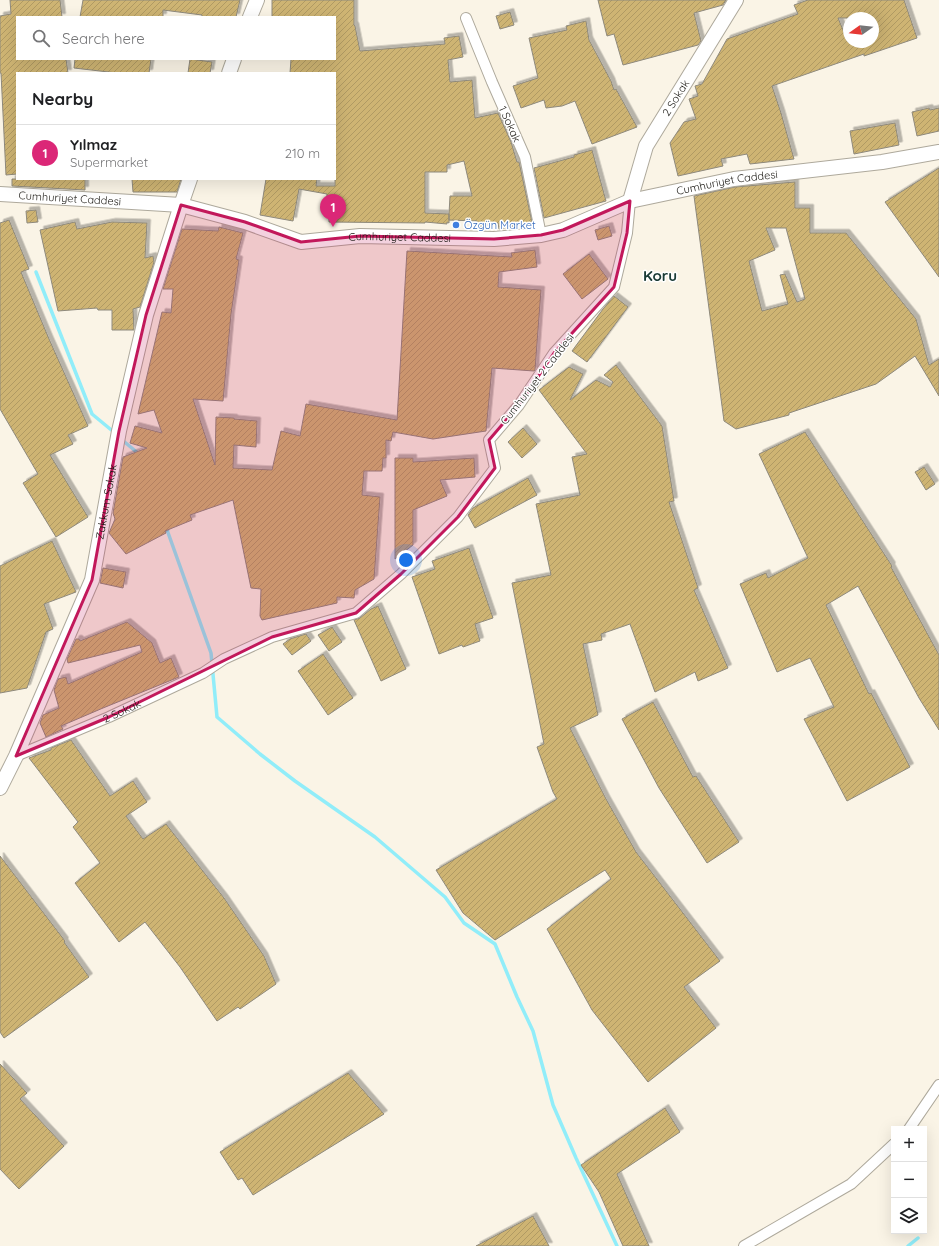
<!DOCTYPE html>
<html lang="en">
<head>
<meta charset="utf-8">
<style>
	:root { --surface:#fff; --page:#f2f2f2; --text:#202124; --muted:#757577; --line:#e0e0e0; --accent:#db2777 }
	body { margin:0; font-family:Quicksand,sans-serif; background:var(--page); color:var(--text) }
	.controls { position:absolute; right:12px; bottom:12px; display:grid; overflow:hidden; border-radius:0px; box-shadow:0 4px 16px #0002 }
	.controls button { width:36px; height:36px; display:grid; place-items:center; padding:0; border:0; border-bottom:1px solid var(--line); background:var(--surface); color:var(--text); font:20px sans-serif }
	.compass { position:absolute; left:843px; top:12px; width:36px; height:36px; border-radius:50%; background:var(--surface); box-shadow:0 4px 16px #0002; rotate:255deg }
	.you { position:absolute; left:406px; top:560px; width:14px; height:14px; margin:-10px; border:3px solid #fff; border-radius:50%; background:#1a73e8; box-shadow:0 0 0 6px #1a73e833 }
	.badge { display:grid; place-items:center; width:26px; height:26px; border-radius:50%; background:var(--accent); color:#fff; font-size:13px; font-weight:700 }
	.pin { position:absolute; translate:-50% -33px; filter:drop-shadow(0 1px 2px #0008) }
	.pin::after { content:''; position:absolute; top:21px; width:14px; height:12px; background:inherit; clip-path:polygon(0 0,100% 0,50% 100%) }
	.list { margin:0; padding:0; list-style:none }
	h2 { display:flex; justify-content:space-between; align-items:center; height:52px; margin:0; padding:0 16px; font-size:17px }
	h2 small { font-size:13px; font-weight:400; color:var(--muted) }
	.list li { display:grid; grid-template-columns:26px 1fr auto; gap:12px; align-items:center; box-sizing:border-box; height:56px; padding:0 16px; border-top:1px solid var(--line) }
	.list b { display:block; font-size:15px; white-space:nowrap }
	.list p { margin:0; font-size:13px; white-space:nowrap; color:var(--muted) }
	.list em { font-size:13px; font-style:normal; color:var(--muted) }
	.icon { flex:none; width:22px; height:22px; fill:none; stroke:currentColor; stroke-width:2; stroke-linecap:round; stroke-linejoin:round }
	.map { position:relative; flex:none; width:939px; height:1246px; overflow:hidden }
	.search { position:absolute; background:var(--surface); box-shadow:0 4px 16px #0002; left:16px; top:16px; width:320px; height:44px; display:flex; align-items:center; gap:10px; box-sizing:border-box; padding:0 14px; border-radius:0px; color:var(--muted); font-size:15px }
	.panel { position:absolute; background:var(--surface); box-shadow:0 4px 16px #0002; left:16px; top:72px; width:320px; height:108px; border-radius:0px }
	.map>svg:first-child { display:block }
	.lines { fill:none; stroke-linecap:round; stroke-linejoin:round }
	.stream { stroke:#91edf9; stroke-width:3.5 }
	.building { fill:url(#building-hatch); stroke:#8e897c; fill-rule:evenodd; filter:url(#shadow) }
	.street-casing { stroke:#aea99c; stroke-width:12 }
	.secondary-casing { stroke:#aea99c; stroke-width:16 }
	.street { stroke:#fff; stroke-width:10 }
	.secondary { stroke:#fff; stroke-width:14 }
	.marked { fill:#c2185b; fill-opacity:0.2; stroke:#c2185b; stroke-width:3; stroke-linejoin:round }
	.shop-dot { fill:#3f7fe0; stroke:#fff; stroke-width:1.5 }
	.labels { text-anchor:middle; stroke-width:3; stroke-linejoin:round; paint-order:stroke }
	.street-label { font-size:11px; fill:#1b1914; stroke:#fff }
	.shop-label { font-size:11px; fill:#366cbe; stroke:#fff; text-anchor:start }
	.district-label { font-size:15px; font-weight:bold; fill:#1a3b36; stroke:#fff }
</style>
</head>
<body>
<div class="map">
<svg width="939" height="1246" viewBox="0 0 939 1246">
	<defs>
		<pattern id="building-hatch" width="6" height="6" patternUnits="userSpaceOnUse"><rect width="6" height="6" fill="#ceb473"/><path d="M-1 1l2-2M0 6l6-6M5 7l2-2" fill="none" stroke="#b09a63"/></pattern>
		<filter id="shadow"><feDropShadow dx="3.5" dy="-3.5" stdDeviation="0" flood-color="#0004"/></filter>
	</defs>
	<rect width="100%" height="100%" fill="#faf4e6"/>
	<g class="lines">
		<g class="stream">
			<polyline points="36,272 92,414 115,433"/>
			<polyline points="121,439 139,454"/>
			<polyline points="166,527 211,653 217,717 260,754 295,781 375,837 445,897 464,923 495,944 517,997 533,1031 553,1105 576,1158 617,1246"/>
			<polyline points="908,1246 918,1238"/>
		</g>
	</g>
	<g class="building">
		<polygon points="10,0 60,0 62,17 17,17 17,59 66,59 68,73 17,73 17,174 6,175 1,73 0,73 0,16 11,14"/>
		<polygon points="83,0 240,0 236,17 202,17 202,15 163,10 163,17 80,17"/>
		<path d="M 272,0 L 354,0 L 354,25 L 355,26 L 360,51 L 445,44 L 444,38 L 459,36 L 463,57 L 448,60 L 450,82 L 472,80 L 475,118 L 498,113 L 511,142 L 517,162 L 519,162 L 532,222 L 499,229 L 498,223 L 478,227 L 477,221 L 449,220 L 449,214 L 449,223 L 447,222 L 447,224 L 425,222 L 425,223 L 329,222 L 329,211 L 326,211 L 327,194 L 299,189 L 293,221 L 260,215 L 266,179 L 317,179 L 316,186 L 335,186 L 335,73 L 290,73 L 291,59 L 335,59 L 335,17 L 272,17 ZM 464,161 L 472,196 L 450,196 L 449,214 L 425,213 L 425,172 L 447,172 L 447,165 Z"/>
		<polygon points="598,0 726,0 723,5 694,13 701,41 698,45 623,65 614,34 607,36"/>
		<path d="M 808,0 L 904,0 L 917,38 L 864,56 L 864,54 L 772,86 L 781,113 L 794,159 L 750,164 L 747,154 L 721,159 L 723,166 L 678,176 L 670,143 L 684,122 L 696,119 L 689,99 L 698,96 L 695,86 L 702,84 L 727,39 L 798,14 L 794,5 ZM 838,18 L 873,18 L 873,42 L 848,42 Z"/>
		<polygon points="510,12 514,25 500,29 496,16"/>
		<polygon points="586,21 589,40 611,81 614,90 616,89 637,127 592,144 575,101 562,106 546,108 544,100 521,108 513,86 538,78 529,38 567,30 566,26"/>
		<polygon points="75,59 151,59 149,73 117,73 74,68"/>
		<polygon points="190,59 212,62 210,73 188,73"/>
		<polygon points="929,108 930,110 939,108 939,131 917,136 912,112"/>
		<polygon points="895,123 899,145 854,154 850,131"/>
		<polygon points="592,150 606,201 544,218 534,168 574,157 574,155"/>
		<polygon points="939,168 939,277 885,202"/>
		<polygon points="12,179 85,179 85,190 12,186"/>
		<polygon points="132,179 181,179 177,192 133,192"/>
		<path d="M 795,182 L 795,208 L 810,208 L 810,233 L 846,233 L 916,319 L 929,365 L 939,359 L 939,396 L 915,356 L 876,384 L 789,413 L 789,415 L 736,429 L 724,421 L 694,196 L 735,187 ZM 766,228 L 786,228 L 805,299 L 797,302 L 785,274 L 780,275 L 788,304 L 762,311 L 749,261 L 775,250 Z"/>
		<polygon points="36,210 38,222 27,223 26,211"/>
		<polygon points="9,220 29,269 21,272 49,339 88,426 68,435 73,444 50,455 88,517 56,537 23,483 38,474 0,409 0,223"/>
		<polygon points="75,222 77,229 112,222 147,223 145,258 153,256 154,262 140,307 133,309 134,330 112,330 112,310 98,310 97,308 58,311 40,230"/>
		<polygon points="609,226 612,236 598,240 595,230"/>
		<polygon points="219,227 243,233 236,259 239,260 231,314 223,401 193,399 215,465 216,417 234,418 234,419 257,421 256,447 234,445 233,468 272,470 281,431 300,436 306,404 397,420 407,251 512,257 511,253 535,250 537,267 499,272 498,287 541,290 535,370 534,371 492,368 486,431 433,439 393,432 391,441 386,440 386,458 383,458 382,471 364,471 362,495 380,497 374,579 355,590 354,598 337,597 337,603 262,620 260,616 261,589 251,588 233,500 190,515 192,520 165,531 166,533 126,554 109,533 115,519 113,513 123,457 147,448 130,443 135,426 162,433 154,410 138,414 162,312 171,313 173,289 163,289 182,229 218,231"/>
		<polygon points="589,254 608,279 582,299 563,274"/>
		<polygon points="614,296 628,307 587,362 572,351 603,309"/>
		<polygon points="616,365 662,426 674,501 669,502 698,588 694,590 728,668 698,681 695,672 655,692 630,624 601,634 602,640 583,644 598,715 570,728 606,799 636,852 720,961 684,987 716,1028 648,1082 592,1010 547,929 611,879 605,870 495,940 463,913 436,870 557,799 553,792 537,747 544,744 512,583 551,575 536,504 580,495 572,457 587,454 539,390 569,367 583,374 570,400 596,380 610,387 613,382 604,375"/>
		<polygon points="523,428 537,444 522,458 508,442"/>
		<polygon points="805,432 892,566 891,567 939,655 939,730 919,698 858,586 826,605 869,694 871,693 910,767 847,801 804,719 834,707 810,658 777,672 740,584 766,573 768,578 808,558 759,454"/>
		<polygon points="395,458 413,458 413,462 474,458 475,477 440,480 447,496 413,510 413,545 395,559"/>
		<polygon points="924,467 935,484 926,490 915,472"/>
		<polygon points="528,478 537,495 475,528 468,515 473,508"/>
		<polygon points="52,541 76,592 44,604 53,629 46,632 27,688 0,693 0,566"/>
		<polygon points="469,548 493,618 475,624 480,641 463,647 462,645 439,654 412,577 435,569 432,561"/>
		<polygon points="103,568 126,572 123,588 100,583"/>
		<polygon points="378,606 406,669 381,681 354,620 360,618 371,609"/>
		<polygon points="127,622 152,643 160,663 171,658 179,677 103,708 61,726 63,729 46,737 40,723 43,715 59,708 54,690 58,679 66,677 68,684 142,652 140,645 68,663 67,659 76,639 79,639 80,641"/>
		<polygon points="332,627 342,642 329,651 318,635"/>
		<polygon points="306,634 311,641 292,655 283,644 290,639"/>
		<polygon points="323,654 353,698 328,715 298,671"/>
		<polygon points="653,702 693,777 696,776 739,842 707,863 659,788 622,719"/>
		<polygon points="71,740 110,796 133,781 147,802 126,816 143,839 166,824 224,898 264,956 276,984 240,1009 238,1007 217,1021 180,967 145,922 119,942 75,883 100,863 73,827 78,822 29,758 51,750 51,748"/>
		<polygon points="0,856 65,941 64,942 89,977 4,1038 0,1032"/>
		<polygon points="0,1064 27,1093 20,1099 64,1146 19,1189 0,1169"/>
		<polygon points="348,1073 384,1114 253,1195 242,1178 238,1180 220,1152"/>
		<polygon points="665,1108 680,1132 617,1174 649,1246 623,1246 599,1192 581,1165"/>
		<polygon points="533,1216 549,1246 476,1246"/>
	</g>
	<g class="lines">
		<defs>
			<g id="street">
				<polyline points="466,18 492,82 525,157 541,235"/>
				<path id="s1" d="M 16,756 L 109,717 L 203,673 L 224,659 L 272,637 L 356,613 L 401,574 L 458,517 L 495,468 L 489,440 L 519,405 L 554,353 L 614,287 L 627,233 L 630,201"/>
				<polyline points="909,1129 939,1085"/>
				<polyline points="744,1246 851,1184 894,1144"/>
			</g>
			<g id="secondary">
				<polyline points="250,17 257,0"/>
				<polyline points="229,73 234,59"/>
				<path id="s2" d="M 0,194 L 181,205 L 245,222 L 301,242 L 360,236 L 494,239 L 541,235 L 563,230 L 630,201 L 734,179 L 882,162 L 939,152"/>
				<path id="s3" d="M 630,201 L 646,146 L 736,0"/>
				<path id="s4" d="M 0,788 L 16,756 L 92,580 L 119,431 L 146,315 L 181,205 L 190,179"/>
			</g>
		</defs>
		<use href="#street" class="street-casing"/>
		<use href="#secondary" class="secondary-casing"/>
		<use href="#street" class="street"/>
		<use href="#secondary" class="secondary"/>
	</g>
	<path class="marked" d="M 630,201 L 627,233 L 614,287 L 554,353 L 519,405 L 489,440 L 495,468 L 458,517 L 401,574 L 356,613 L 272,637 L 109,717 L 16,756 L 92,580 L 119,431 L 146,315 L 181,205 L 245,222 L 301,242 L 360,236 L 494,239 L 541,235 L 563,230 Z"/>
	<circle class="shop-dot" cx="456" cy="225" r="4"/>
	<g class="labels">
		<g class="street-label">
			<text dy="4" stroke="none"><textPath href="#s3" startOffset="114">2 Sokak</textPath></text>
			<text transform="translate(510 124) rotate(66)" y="4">1 Sokak</text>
			<text dy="4" stroke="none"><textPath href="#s2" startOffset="742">Cumhuriyet Caddesi</textPath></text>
			<text dy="4" stroke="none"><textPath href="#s2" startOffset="70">Cumhuriyet Caddesi</textPath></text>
			<text dy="4" stroke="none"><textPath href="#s2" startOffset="406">Cumhuriyet Caddesi</textPath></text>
			<text transform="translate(537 379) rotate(-52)" y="4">Cumhuriyet 2 Caddesi</text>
			<text dy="4" stroke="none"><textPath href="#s4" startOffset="307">Zakkum Sokak</textPath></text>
			<text dy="4" stroke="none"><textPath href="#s1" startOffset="115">2 Sokak</textPath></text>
		</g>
		<g class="shop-label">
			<text x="464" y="229">Özgün Market</text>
		</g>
		<g class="district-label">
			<text x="660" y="281">Koru</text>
		</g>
	</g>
</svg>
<div class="controls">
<button>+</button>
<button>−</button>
<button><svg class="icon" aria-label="layers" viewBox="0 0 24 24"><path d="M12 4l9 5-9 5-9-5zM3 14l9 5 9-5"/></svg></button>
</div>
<svg class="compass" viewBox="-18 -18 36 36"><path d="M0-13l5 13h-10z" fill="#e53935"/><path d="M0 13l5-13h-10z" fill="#757577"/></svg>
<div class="you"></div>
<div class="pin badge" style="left:333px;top:227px">1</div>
<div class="search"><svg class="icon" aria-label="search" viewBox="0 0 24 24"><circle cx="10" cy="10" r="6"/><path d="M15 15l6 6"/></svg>Search here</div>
<section class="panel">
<h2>Nearby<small></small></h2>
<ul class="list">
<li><span class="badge">1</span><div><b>Yılmaz</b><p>Supermarket</p></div><em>210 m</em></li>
</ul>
</section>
</div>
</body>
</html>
